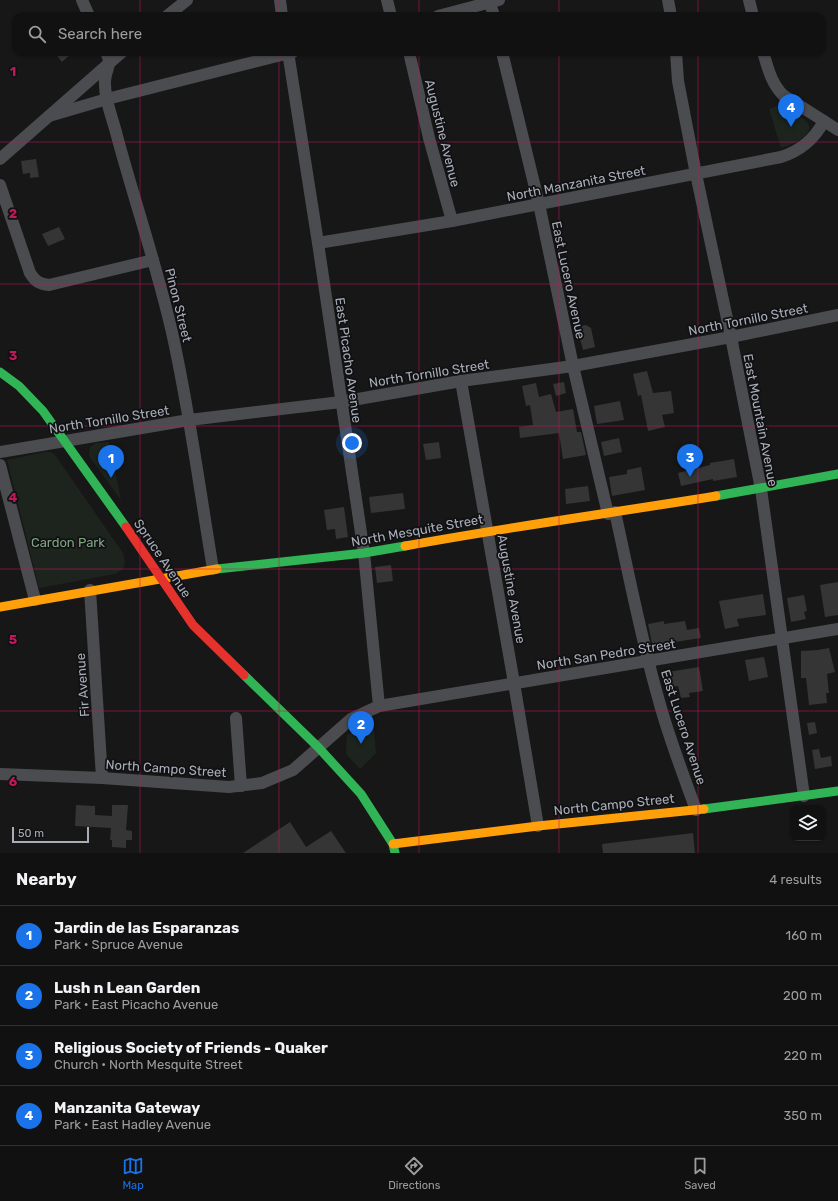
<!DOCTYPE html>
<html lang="en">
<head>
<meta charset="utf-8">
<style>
	:root { --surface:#111; --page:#1a1a1a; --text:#f1f3f6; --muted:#9c9d9f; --line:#303131; --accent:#1a73e8 }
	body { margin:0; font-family:Rubik,sans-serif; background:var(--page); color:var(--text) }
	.controls { position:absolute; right:12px; bottom:12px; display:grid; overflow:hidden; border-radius:8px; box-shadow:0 1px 3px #0004 }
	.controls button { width:36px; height:36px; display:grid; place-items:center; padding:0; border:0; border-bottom:1px solid var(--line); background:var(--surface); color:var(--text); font:20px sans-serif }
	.scale { position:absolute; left:12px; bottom:10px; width:77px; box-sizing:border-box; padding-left:4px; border:2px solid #a8adb8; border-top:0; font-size:11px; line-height:14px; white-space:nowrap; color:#a8adb8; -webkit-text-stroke:3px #111113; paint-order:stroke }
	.you { position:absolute; left:352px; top:443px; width:14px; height:14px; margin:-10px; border:3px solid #fff; border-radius:50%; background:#1a73e8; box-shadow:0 0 0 6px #1a73e833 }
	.badge { display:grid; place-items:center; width:26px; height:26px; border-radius:50%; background:var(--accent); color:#fff; font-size:13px; font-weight:700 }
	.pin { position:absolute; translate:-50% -33px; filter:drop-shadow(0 1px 2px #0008) }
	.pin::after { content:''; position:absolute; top:21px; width:14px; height:12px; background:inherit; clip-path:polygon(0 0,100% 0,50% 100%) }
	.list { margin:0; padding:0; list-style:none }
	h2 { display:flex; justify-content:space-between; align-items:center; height:52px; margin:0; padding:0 16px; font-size:17px }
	h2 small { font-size:13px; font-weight:400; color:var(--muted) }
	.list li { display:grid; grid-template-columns:26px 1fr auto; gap:12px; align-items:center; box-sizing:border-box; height:60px; padding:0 16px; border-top:1px solid var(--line) }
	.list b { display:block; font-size:15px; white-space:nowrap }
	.list p { margin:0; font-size:13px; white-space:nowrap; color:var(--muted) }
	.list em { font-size:13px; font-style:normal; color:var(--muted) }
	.icon { flex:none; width:22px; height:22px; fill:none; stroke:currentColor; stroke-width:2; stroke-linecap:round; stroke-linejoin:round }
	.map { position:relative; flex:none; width:838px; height:853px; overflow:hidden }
	.search { position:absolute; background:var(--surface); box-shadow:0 1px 3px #0004; left:12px; right:12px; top:12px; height:44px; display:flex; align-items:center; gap:10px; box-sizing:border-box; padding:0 14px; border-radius:12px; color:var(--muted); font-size:15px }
	.sheet { height:292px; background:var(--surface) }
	nav { display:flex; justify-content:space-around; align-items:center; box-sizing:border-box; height:56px; border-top:1px solid var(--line); background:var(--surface); font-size:11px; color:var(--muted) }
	nav a { display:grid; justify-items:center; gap:2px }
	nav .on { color:var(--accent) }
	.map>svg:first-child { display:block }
	.green { fill:#1d241e }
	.building { fill:#353536 }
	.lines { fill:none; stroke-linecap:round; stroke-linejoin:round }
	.street { stroke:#4b4c50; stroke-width:12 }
	.fast { stroke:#30b455; stroke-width:9 }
	.slow { stroke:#ff9f0a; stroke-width:9 }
	.jam { stroke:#e5322d; stroke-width:9 }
	.grid { fill:none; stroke:#c2185b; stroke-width:1; stroke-opacity:0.55 }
	.labels { text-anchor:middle; stroke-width:3.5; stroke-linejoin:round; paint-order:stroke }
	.street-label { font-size:13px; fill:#a8adb8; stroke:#111113 }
	.park-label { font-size:13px; fill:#7fa381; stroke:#111113 }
	.grid-label { font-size:13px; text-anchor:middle; font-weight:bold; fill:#c2185b; stroke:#111113; stroke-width:3.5; stroke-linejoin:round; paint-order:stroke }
</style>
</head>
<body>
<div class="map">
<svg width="838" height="853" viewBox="0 0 838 853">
	<rect width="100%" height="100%" fill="#171717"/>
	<g class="green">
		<path d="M 779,105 C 787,110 800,115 806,121 C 819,134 789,146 781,148 L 769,109 Z"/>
		<polygon points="109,442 121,500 89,456 90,447 96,443"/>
		<polygon points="45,452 51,452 55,455 123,553 125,562 123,569 115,574 39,588 7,460"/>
		<polygon points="373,721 376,753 360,769 346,754 347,735"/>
	</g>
	<g class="building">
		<polygon points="54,52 73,52 62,62"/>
		<polygon points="36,159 39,177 30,178 30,173 23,174 21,161"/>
		<polygon points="59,227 65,239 48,246 42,234"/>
		<polygon points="586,325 591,328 595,347 583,350 578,331 581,326"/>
		<polygon points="647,371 653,393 671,391 674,413 662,415 665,427 648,431 641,395 638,396 633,374"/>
		<polygon points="564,382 566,393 556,396 553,384"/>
		<polygon points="536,383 539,397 551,394 556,412 573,409 577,432 581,432 586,455 563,459 559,433 520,438 519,427 533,425 530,405 526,406 522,386"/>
		<polygon points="620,401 624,420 597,424 594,406"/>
		<polygon points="619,438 622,452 604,456 601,442"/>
		<polygon points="439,442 441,458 426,460 423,444"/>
		<polygon points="734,459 737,477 713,481 713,479 681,486 678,473 710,465 710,463"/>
		<polygon points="641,467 645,490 612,496 609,477 627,474 627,470"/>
		<polygon points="588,486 590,501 566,504 565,489"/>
		<polygon points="403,493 405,509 371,513 369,497"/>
		<polygon points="344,507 348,537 336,539 335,529 327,530 324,510"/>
		<polygon points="391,565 393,581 377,583 375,567"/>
		<polygon points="838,582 838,615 825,617 820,585"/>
		<polygon points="763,594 766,615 737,619 739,626 725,629 719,601"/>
		<polygon points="804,595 807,611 804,612 806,619 791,622 787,598"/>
		<polygon points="664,621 664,624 685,621 687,630 699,628 701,638 668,643 669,645 653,648 648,624"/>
		<polygon points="829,648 835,672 827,674 829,693 826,693 827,703 809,705 806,678 801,678 801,651 818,650"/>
		<polygon points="764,657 768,677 749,681 745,660"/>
		<polygon points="699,667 703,691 689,693 690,697 681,698 678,686 671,687 668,672"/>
		<polygon points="815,722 817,733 809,735 807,723"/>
		<polygon points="819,749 821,758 831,756 832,766 815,769 812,750"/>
		<polygon points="76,805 95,806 95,815 112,816 112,805 128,805 126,830 132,831 132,840 126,840 126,848 112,847 112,840 110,840 111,828 75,826"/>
		<polygon points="290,822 306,847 331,831 346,853 243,853"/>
		<polygon points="693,833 695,853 603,853 602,844"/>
	</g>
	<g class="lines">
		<g class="street">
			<polyline points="82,0 89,16"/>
			<polyline points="280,0 282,16"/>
			<polyline points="387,0 391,16"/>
			<polyline points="668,0 671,16"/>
			<polyline points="749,0 753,16"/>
			<polyline points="490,3 494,16"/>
			<polyline points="167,16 187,0"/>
			<polyline points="438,16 499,0"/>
			<path d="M 106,52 C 113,67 106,66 105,81 C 104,99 113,119 117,136 C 135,203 158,269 173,337 C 190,414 200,492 213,569"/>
			<polyline points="409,52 429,138 452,221"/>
			<polyline points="502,52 539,204 573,366 608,514"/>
			<polyline points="676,52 678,81 696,174 731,337 761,489 804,796"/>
			<path d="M 763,52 C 768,68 771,83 783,95 L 838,130"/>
			<polyline points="49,116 107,99 293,52"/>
			<polyline points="0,159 122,52"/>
			<path d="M 0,185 L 30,273 C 35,281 39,284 49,285 L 153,260"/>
			<path d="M 318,243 L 452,221 L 781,157 C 800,151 815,138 824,121"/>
			<polyline points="461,381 514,683 538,826"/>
			<polyline points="0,452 189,420 341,402 461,381 573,366 731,337 838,315"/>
			<polyline points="0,465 35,600"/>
			<path d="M 615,512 C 629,575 641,639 659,701 C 669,738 683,774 696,810"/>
			<polyline points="90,590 102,778"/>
			<polyline points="379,706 838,629"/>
			<polyline points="236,718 241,786"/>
			<polyline points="0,774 102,778 229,787 262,783 293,770 351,719 379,706 364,553 318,243 288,52"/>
		</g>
		<g class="fast">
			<polyline points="0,372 19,386 43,411 126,527"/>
			<polyline points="716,496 838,474"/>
			<polyline points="217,569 364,553 405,546"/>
			<polyline points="244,675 318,747 361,794 393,844 395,853"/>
			<polyline points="704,809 838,791"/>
		</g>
		<g class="slow">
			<path d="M 405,546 C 508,527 612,513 716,496"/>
			<polyline points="0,607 217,569"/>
			<polyline points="393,844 538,826 704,809"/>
		</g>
		<polyline class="jam" points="126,527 193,625 244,675"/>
	</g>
	<path class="grid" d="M 140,0 L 140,16M 279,0 L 279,16M 419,0 L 419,16M 559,0 L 559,16M 698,0 L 698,16M 140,52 L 140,853M 279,52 L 279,853M 419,52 L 419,853M 559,52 L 559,853M 698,52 L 698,853M 0,142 L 838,142M 0,284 L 838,284M 0,426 L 838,426M 0,569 L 838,569M 0,711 L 838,711"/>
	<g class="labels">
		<g class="street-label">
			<text transform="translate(443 133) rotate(76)" y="5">Augustine Avenue</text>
			<text transform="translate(576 183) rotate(-11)" y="5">North Manzanita Street</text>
			<text transform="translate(569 280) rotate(78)" y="5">East Lucero Avenue</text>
			<text transform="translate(179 305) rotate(76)" y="5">Pinon Street</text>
			<text transform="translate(748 319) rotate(-11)" y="5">North Tornillo Street</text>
			<text transform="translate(349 360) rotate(82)" y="5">East Picacho Avenue</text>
			<text transform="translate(429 373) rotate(-9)" y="5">North Tornillo Street</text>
			<text transform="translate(109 419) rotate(-9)" y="5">North Tornillo Street</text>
			<text transform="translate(761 420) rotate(79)" y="5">East Mountain Avenue</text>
			<text transform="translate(417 530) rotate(-10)" y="5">North Mesquite Street</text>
			<text transform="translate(163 558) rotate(56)" y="5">Spruce Avenue</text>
			<text transform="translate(512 589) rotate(80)" y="5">Augustine Avenue</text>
			<text transform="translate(606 654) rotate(-9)" y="5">North San Pedro Street</text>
			<text transform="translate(82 685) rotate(-94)" y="5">Fir Avenue</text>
			<text transform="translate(684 727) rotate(72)" y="5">East Lucero Avenue</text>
			<text transform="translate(166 768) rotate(4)" y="5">North Campo Street</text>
			<text transform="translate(614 804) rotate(-6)" y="5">North Campo Street</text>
		</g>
		<g class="park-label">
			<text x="68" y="547">Cardon Park</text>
		</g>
	</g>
	<g class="grid-label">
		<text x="13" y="76">1</text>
		<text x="13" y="218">2</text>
		<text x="13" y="360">3</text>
		<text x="13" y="502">4</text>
		<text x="13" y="644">5</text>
		<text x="13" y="786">6</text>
	</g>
</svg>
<div class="controls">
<button><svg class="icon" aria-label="layers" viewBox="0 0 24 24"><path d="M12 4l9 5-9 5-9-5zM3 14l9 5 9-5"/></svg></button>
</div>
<div class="scale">50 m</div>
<div class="you"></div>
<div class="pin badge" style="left:111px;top:478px">1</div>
<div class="pin badge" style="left:361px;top:744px">2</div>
<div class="pin badge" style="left:690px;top:477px">3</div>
<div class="pin badge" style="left:791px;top:127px">4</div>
<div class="search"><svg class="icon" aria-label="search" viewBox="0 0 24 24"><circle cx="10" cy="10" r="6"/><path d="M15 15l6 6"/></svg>Search here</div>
</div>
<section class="sheet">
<h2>Nearby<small>4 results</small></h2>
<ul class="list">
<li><span class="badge">1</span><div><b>Jardin de las Esparanzas</b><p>Park · Spruce Avenue</p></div><em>160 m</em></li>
<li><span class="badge">2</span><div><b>Lush n Lean Garden</b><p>Park · East Picacho Avenue</p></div><em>200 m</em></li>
<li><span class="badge">3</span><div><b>Religious Society of Friends - Quaker</b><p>Church · North Mesquite Street</p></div><em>220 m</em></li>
<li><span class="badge">4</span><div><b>Manzanita Gateway</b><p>Park · East Hadley Avenue</p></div><em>350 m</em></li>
</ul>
</section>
<nav>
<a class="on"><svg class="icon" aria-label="map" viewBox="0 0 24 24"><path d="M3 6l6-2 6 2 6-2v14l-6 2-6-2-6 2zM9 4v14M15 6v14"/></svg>Map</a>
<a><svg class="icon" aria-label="directions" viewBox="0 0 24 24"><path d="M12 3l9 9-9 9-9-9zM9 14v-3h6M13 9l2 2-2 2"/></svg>Directions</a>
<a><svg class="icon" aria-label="saved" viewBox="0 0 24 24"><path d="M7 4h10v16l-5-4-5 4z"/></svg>Saved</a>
</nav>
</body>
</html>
